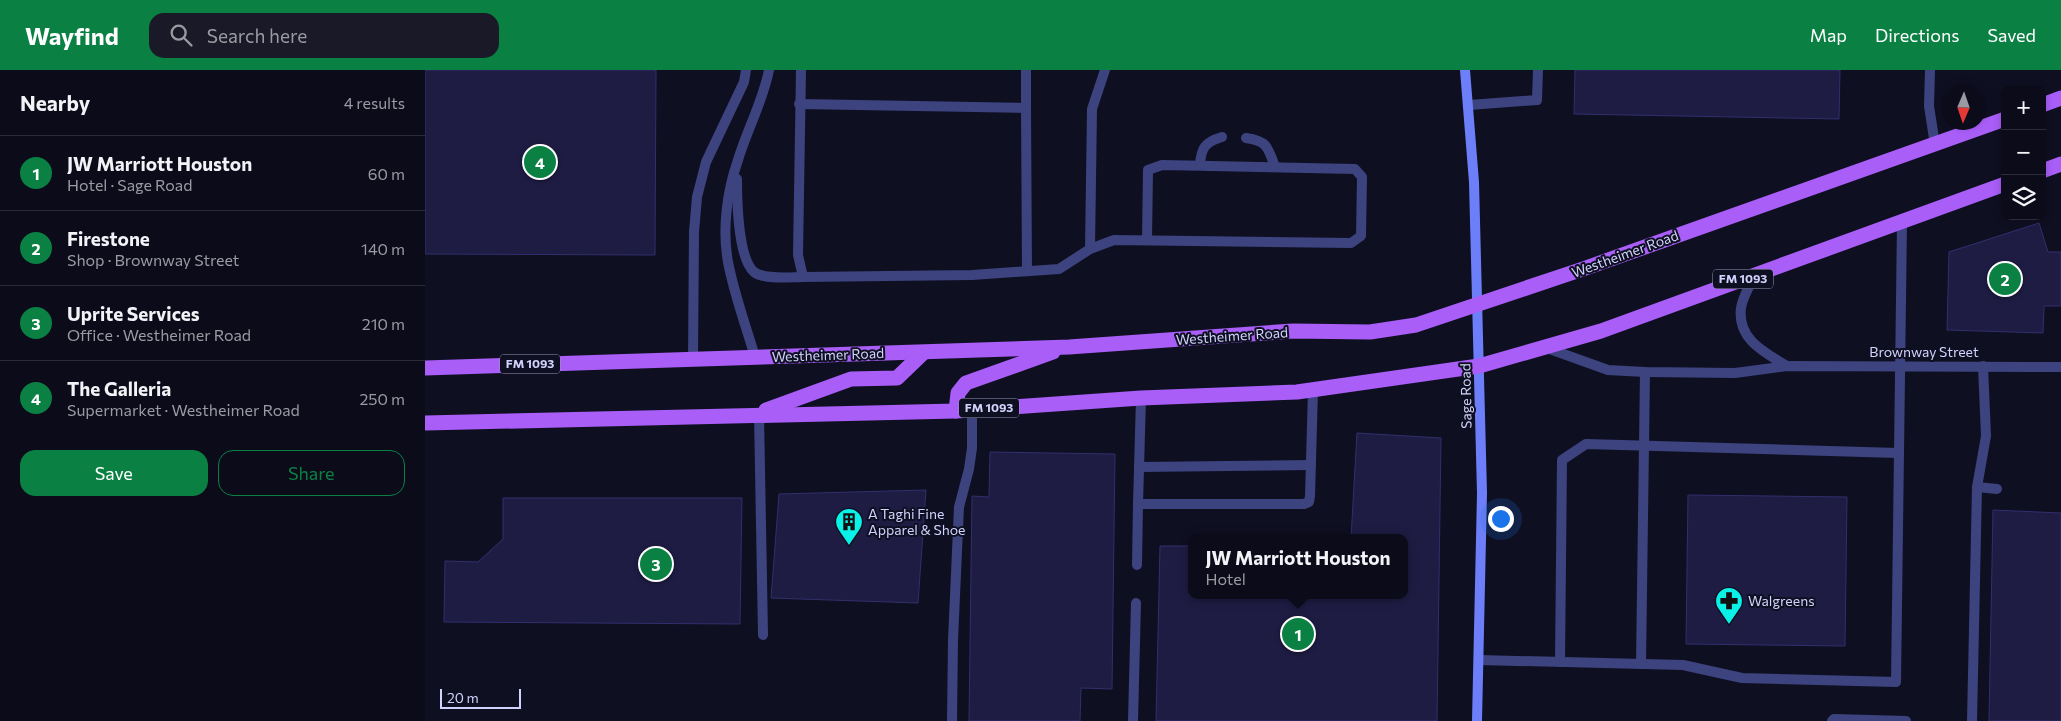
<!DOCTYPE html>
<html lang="en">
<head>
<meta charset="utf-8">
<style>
	:root { --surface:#0b0b1a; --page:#191927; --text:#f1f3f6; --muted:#9a9ba2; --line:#2b2b39; --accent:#0b8043 }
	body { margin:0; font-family:Commissioner,sans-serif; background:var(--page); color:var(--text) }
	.controls { position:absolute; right:15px; top:15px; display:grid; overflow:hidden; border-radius:10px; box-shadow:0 2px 8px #0003 }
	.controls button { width:45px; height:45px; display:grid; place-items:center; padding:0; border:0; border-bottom:1px solid var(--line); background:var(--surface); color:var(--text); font:25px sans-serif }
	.compass { position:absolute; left:1516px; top:15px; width:45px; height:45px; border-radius:50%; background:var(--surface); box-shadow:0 2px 8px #0003; rotate:182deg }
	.scale { position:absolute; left:15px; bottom:12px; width:81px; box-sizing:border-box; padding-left:5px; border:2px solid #d2d3fd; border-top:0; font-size:14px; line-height:18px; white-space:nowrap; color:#d2d3fd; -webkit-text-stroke:4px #0f0f22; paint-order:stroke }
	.you { position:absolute; left:1075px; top:448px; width:18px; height:18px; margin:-12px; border:4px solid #fff; border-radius:50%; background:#1a73e8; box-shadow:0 0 0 8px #1a73e833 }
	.badge { display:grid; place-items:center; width:32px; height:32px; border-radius:50%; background:var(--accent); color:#fff; font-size:16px; font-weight:700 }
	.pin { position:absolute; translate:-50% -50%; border:2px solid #fff; box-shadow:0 1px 5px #0006 }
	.popup { position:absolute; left:763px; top:464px; width:220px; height:65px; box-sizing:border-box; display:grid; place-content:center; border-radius:10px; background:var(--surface); filter:drop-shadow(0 1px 4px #0005); font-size:16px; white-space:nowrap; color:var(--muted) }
	.popup b { font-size:19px; color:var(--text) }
	.popup::after { content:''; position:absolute; left:50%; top:100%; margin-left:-10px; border:10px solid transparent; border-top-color:var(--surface) }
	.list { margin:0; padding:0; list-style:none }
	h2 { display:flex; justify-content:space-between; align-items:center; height:65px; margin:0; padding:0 20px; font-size:21px }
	h2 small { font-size:16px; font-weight:400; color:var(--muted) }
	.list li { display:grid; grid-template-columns:32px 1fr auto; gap:15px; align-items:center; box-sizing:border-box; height:75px; padding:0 20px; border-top:1px solid var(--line) }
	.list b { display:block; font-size:19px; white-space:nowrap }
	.list p { margin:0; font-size:16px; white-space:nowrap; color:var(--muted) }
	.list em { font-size:16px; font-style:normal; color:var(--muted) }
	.actions { display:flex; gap:10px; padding:15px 20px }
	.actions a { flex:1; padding:11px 0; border:1px solid var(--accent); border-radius:15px; text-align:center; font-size:18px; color:var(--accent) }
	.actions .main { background:var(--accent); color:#fff }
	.icon { flex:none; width:28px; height:28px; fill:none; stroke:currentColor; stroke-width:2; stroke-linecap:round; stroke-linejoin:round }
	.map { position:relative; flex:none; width:1636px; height:651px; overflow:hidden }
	header { display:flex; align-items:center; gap:30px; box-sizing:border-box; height:70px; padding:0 25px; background:var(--accent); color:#fff }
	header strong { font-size:24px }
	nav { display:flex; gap:28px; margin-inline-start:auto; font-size:18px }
	.search { width:350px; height:45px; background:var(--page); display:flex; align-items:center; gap:12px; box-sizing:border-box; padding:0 18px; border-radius:15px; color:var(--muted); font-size:19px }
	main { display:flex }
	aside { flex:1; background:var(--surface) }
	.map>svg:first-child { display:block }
	.building { fill:#1e1c43; stroke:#322f6e }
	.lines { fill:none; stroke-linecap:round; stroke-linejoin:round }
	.lane { stroke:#3c437f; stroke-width:10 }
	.street { stroke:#3c437f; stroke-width:10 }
	.secondary { stroke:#6d7ef9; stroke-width:10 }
	.primary { stroke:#a95ef8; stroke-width:15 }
	.labels { text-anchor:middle; stroke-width:4; stroke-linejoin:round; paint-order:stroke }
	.shield { fill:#0f0f22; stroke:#9898bb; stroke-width:1 }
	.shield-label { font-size:12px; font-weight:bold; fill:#d2d3fd }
	.street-label { font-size:14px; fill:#d2d3fd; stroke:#0f0f22 }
	.poi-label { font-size:14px; fill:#d2d3fd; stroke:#0f0f22; text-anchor:start }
</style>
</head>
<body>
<header>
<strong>Wayfind</strong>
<div class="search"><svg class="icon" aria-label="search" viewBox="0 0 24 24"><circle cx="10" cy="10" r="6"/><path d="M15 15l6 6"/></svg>Search here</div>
<nav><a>Map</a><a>Directions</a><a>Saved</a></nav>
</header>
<main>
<aside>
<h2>Nearby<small>4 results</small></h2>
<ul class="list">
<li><span class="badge">1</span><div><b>JW Marriott Houston</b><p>Hotel · Sage Road</p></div><em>60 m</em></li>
<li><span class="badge">2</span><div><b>Firestone</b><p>Shop · Brownway Street</p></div><em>140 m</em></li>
<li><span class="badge">3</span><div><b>Uprite Services</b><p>Office · Westheimer Road</p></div><em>210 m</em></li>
<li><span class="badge">4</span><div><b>The Galleria</b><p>Supermarket · Westheimer Road</p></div><em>250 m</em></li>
</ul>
<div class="actions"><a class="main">Save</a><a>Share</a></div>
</aside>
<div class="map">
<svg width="1636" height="651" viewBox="0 0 1636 651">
	<rect width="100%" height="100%" fill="#0f0f22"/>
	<g class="building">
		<polygon points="0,0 231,0 230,185 0,184"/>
		<polygon points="1150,0 1415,0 1414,49 1149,44"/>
		<polygon points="1614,153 1623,182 1636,182 1636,236 1619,236 1618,263 1522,260 1524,182"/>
		<polygon points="932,363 1016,368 1012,651 731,651 735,476 767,476 767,525 979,525 979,468 926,468"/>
		<polygon points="565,382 690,384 687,619 656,618 655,651 544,651 547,426 564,427"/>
		<polygon points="501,420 493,533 346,528 354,424"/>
		<polygon points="1263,425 1422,427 1420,576 1261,574"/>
		<polygon points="78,428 317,428 315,554 19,552 20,491 53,492 78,469"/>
		<polygon points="1568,440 1636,443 1636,651 1564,651"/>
	</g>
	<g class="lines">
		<g class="lane">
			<polyline points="376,0 373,185 378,207 547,205 634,199 665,179 689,170 926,173 936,166 937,107 930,99 737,95 723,100 722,170"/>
			<polyline points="1505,0 1504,36 1510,75"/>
			<polyline points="374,34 601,38 602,201"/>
			<polyline points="1044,35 1112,30 1113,0"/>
			<polyline points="601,38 601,0"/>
			<path d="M 821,68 C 843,71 843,78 850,97"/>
			<path d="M 775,95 C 776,78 780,72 797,67"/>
			<path d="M 312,109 C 312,131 313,188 329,202 C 339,210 366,207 378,207"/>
			<polyline points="665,179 667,39 680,0"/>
			<path d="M 330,287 C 321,256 309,224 303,192 C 297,159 302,121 313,90 C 322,60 338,31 344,0"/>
			<polyline points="268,289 269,162 272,127 281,92 319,12 321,0"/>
			<polyline points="716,328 713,434 879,434 884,432 885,426 888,320"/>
			<polyline points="334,344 338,565"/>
			<polyline points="714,397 886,395"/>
			<polyline points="1552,417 1572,419"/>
			<polyline points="712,495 713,434"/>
			<polyline points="1054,590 1258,595 1317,608 1471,612 1477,152"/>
			<polyline points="1135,592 1137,390 1161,374 1473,383"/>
			<polyline points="1216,594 1220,302"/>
			<polyline points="527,651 528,570 534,437 544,399 547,378 547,340"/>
			<polyline points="708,651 711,533"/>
			<polyline points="1407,651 1409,649 1481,651"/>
			<polyline points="1547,651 1552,417 1561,366 1558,296"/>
		</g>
		<g class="street">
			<path d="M 1330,205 C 1325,215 1317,228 1316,238 C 1312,269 1339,282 1362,296"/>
			<polyline points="1119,277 1183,300 1220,302 1310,303 1362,296 1636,297"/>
		</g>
		<polyline class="secondary" points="1040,0 1049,112 1057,423 1052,651"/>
		<g class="primary">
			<polyline points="1617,35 1636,28"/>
			<polyline points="1617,101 1636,94"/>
			<polyline points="0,298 644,277 868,261 945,262 991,255 1158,199 1580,49"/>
			<polyline points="341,340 426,309 472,308 498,283"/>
			<polyline points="531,341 533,323 541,313 628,282"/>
			<polyline points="0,353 531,341 716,328 872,322 1054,296 1176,261 1580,114"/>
		</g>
	</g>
	<defs>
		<symbol id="building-pin" viewBox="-11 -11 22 30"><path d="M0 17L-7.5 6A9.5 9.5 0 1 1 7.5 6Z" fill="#0af1e7" stroke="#0f0f22"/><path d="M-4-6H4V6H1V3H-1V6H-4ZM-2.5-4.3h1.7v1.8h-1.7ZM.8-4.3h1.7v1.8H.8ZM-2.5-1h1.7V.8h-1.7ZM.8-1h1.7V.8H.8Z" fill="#111"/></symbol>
		<symbol id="pharmacy-pin" viewBox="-11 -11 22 30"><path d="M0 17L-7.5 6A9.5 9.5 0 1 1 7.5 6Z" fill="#0af1e7" stroke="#0f0f22"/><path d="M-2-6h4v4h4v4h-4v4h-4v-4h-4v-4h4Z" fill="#111"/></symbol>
	</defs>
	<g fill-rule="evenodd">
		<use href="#building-pin" x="408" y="436" width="32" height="43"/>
		<use href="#pharmacy-pin" x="1288" y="515" width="32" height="43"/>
	</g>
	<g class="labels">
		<g class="shield">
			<rect x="1288" y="199.5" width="60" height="19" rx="4"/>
			<rect x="75" y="284.5" width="60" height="19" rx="4"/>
			<rect x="534" y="328.5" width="60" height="19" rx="4"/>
		</g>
		<g class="shield-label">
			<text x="1318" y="213">FM 1093</text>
			<text x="105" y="298">FM 1093</text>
			<text x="564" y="342">FM 1093</text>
		</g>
		<g class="street-label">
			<text transform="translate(1200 184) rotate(-20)" y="5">Westheimer Road</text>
			<text transform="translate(807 266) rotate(-4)" y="5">Westheimer Road</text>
			<text x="1499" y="287">Brownway Street</text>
			<text transform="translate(403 285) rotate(-2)" y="5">Westheimer Road</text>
			<text transform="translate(1041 326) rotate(-91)" y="5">Sage Road</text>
		</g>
		<g class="poi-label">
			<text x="443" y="449">A Taghi Fine<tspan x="443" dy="16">Apparel &amp; Shoe</tspan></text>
			<text x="1323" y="536">Walgreens</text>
		</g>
	</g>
</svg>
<div class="controls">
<button>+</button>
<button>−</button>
<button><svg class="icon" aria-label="layers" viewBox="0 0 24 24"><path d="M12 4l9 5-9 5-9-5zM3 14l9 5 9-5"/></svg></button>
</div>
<svg class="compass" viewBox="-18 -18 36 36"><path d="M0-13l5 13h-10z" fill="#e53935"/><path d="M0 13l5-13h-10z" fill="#9a9ba2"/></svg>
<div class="scale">20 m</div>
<div class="you"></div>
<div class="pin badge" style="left:873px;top:564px">1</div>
<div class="popup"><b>JW Marriott Houston</b>Hotel</div>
<div class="pin badge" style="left:1580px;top:209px">2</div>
<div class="pin badge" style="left:231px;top:494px">3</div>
<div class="pin badge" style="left:115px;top:92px">4</div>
</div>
</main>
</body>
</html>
